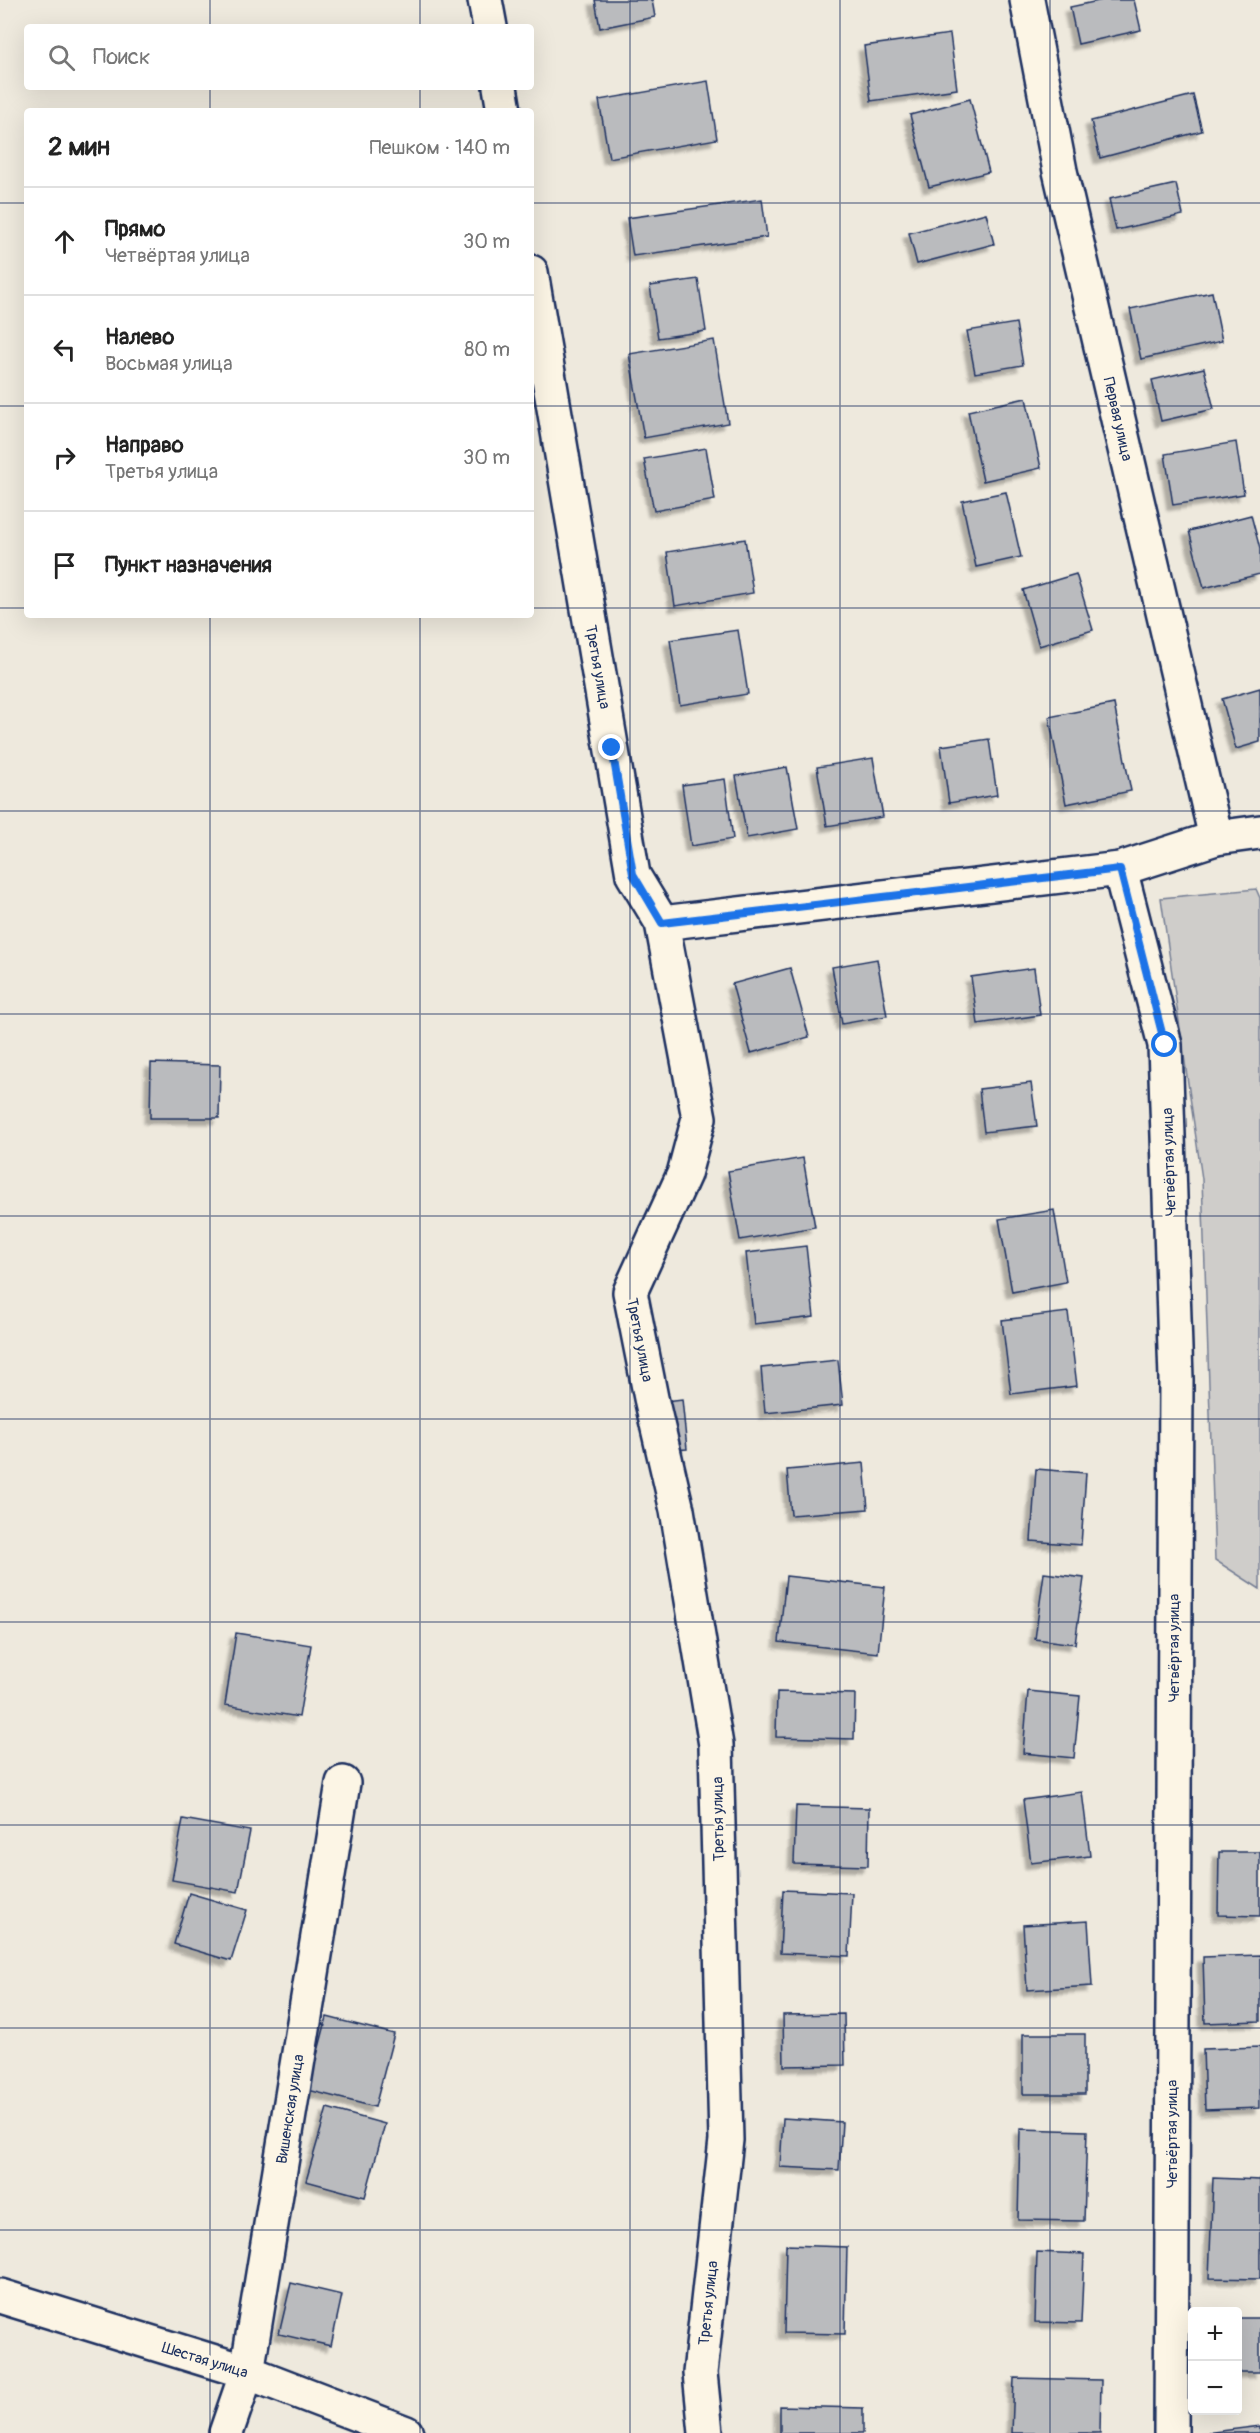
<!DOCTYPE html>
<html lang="ru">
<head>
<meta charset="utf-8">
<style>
	:root { --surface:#fff; --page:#f6f6f6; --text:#222; --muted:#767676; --line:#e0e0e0 }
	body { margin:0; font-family:Pangolin,sans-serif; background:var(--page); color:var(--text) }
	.controls { position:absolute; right:18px; bottom:18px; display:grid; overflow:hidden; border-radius:6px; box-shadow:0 6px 24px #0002 }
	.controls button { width:54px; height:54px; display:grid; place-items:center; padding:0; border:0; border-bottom:2px solid var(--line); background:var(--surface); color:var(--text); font:30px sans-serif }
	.stop { position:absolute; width:18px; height:18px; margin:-14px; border:4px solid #1a73e8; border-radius:50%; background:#fff }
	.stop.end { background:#1a73e8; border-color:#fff; box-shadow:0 2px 6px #0008 }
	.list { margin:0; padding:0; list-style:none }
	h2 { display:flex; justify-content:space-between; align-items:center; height:78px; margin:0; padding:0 24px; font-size:26px }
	h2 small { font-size:20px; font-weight:400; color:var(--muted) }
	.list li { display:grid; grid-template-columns:39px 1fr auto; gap:18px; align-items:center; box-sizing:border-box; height:108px; padding:0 24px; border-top:2px solid var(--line) }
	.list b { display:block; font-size:22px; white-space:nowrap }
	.list p { margin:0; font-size:20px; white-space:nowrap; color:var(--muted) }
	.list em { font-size:20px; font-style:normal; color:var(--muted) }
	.icon { flex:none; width:33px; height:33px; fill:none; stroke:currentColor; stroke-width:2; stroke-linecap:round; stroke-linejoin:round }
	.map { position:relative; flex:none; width:1260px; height:2433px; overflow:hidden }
	.search { position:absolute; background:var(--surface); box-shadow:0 6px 24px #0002; left:24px; top:24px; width:510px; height:66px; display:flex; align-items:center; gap:15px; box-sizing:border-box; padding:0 21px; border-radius:6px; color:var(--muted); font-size:22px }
	.panel { position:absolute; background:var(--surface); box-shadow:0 6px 24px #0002; left:24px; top:108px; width:510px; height:510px; border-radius:6px }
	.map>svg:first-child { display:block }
	.green { fill:#cfcdca; stroke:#757e94; stroke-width:1.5 }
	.building { fill:#babbbe; stroke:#1b2f5e; stroke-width:1.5; filter:url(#shadow) }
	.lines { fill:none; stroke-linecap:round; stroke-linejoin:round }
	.minor-casing { stroke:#1b2f5e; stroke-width:38 }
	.minor { stroke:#fcf5e5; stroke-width:33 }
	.route { stroke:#1a73e8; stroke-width:8 }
	.grid { fill:none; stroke:#1b2f5e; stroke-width:1.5; stroke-opacity:0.55 }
	.labels { text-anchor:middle; stroke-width:6; stroke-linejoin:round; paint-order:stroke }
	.street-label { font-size:15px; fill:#1b2f5e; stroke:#fcf5e5 }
</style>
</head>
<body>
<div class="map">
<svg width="1260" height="2433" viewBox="0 0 1260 2433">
	<defs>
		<filter id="shadow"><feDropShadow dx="-5.5" dy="5.5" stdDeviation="1.5" flood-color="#0004"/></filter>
	</defs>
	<rect width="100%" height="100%" fill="#eee9dd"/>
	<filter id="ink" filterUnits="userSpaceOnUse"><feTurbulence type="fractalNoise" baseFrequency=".0167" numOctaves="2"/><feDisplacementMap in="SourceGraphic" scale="12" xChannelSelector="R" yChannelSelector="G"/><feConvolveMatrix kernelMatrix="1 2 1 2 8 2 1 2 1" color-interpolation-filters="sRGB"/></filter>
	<g filter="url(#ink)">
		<polygon class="green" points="1256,889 1260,898 1260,1589 1215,1560 1202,1179 1161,898"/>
		<g class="building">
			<polygon points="595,0 652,0 655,17 600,28"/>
			<polygon points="1103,0 1134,0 1141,30 1078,44 1070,7"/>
			<polygon points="950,34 957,89 871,101 864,46"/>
			<polygon points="708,81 717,139 609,158 599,100"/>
			<polygon points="1193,95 1202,131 1100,158 1091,121"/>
			<polygon points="970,99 989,172 929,187 910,115"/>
			<polygon points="1176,184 1183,215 1116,230 1109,199"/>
			<polygon points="762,199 767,237 633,256 627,218"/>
			<polygon points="986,213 994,244 917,264 909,233"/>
			<polygon points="698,279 706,331 658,338 650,286"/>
			<polygon points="1212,292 1222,341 1141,359 1130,309"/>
			<polygon points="1016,323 1023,365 975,373 967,331"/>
			<polygon points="714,340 728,423 644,438 629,354"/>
			<polygon points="1204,368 1214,409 1161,421 1152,380"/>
			<polygon points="1026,398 1041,468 983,481 968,411"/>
			<polygon points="1236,442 1244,494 1173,505 1165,454"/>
			<polygon points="706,448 715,500 654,511 644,459"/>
			<polygon points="1006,492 1021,557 976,567 962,501"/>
			<polygon points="1251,515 1260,549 1260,574 1204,588 1189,531"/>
			<polygon points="745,539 753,593 675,606 667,552"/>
			<polygon points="1076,574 1093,630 1039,646 1023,590"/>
			<polygon points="738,630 748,694 680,705 670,640"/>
			<polygon points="1260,688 1260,742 1236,749 1222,699"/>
			<polygon points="1114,704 1131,791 1066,804 1049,717"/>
			<polygon points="989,739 997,795 949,803 941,746"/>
			<polygon points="873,758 883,817 827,826 817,767"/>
			<polygon points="787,767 798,829 747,838 736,776"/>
			<polygon points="725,779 733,839 691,846 682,785"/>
			<polygon points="877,959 887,1016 842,1024 832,967"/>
			<polygon points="790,968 809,1037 751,1053 732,984"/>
			<polygon points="1034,968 1040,1015 978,1024 971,977"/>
			<polygon points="151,1063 220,1065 219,1118 150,1118"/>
			<polygon points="1031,1083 1037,1126 984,1132 979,1089"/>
			<polygon points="803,1158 815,1227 740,1240 728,1171"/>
			<polygon points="1054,1210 1066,1282 1012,1292 999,1219"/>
			<polygon points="806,1246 814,1317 754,1324 746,1253"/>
			<polygon points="1068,1312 1077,1386 1011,1394 1002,1320"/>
			<polygon points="838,1360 843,1405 765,1413 761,1368"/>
			<polygon points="682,1399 687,1449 662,1451 658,1402"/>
			<polygon points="864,1463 868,1509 791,1515 787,1470"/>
			<polygon points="1036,1469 1086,1473 1081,1545 1031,1541"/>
			<polygon points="1044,1573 1084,1578 1075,1644 1035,1639"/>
			<polygon points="786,1576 885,1587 878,1653 779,1642"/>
			<polygon points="236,1633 311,1645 299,1717 225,1705"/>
			<polygon points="1028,1691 1080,1696 1074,1758 1023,1753"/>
			<polygon points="777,1692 855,1694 854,1739 776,1737"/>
			<polygon points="1082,1792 1090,1856 1031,1863 1023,1800"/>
			<polygon points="796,1806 869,1808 868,1866 794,1864"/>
			<polygon points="183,1819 250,1831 238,1892 172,1880"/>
			<polygon points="1219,1852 1260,1852 1260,1916 1218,1915"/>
			<polygon points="783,1890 852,1893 849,1956 780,1953"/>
			<polygon points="189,1893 247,1910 231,1961 174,1944"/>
			<polygon points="1088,1921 1092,1986 1027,1990 1023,1925"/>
			<polygon points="1260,1955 1260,2021 1205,2023 1203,1957"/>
			<polygon points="844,2014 845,2065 784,2066 783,2015"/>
			<polygon points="327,2017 394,2034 375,2107 308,2090"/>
			<rect x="1023" y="2034" width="62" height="60"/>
			<polygon points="1260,2047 1260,2108 1205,2110 1203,2049"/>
			<polygon points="327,2108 385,2124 365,2197 306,2181"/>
			<polygon points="783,2118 842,2122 839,2170 780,2167"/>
			<polygon points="1020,2129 1087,2131 1084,2221 1018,2220"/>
			<polygon points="1213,2178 1260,2180 1260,2279 1209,2278"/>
			<polygon points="786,2245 847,2247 845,2334 784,2333"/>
			<polygon points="1037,2252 1084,2254 1081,2323 1035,2322"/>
			<polygon points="291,2283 342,2295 331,2346 279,2334"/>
			<rect x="1238" y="2318" width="22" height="54"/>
			<polygon points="1014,2378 1101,2380 1100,2433 1012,2433"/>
			<polygon points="780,2406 863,2408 863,2433 780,2433"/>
			<polygon points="1260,2426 1260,2433 1205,2433"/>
		</g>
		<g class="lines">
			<defs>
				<g id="minor">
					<polyline points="485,0 490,27"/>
					<polyline points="1027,0 1060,171 1216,838"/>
					<polyline points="500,87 504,111"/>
					<polyline points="531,272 633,875 662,923 699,1118 684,1174 630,1292 651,1398 677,1510 716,1745 726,2140 700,2373 706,2433"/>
					<polyline points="1120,869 1165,1045 1176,1379 1171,2433"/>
					<polyline points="662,923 1120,869 1216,838 1260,832"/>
					<polyline points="0,2296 247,2372 406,2433"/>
					<polyline points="226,2433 247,2372 343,1783"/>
				</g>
			</defs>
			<use href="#minor" class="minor-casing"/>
			<use href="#minor" class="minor"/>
		</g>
	</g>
	<g class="lines" filter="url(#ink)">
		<polyline class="route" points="612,748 633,874 662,923 1120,869 1165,1045"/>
	</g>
	<path class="grid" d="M 210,0 L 210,27M 420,0 L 420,27M 630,0 L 630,2433M 840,0 L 840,2433M 1050,0 L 1050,2433M 210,87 L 210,111M 420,87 L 420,111M 0,203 L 27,203M 531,203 L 1260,203M 0,406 L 27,406M 531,406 L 1260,406M 0,608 L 27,608M 531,608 L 1260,608M 210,615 L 210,2433M 420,615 L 420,2433M 0,811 L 1260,811M 0,1014 L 1260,1014M 0,1216 L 1260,1216M 0,1419 L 1260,1419M 0,1622 L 1260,1622M 0,1825 L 1260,1825M 0,2028 L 1260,2028M 0,2230 L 1260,2230"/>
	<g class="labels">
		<g class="street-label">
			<text transform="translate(1118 419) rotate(77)" y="5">Первая улица</text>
			<text transform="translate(598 667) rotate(80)" y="5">Третья улица</text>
			<text transform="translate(1169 1162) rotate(-92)" y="5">Четвёртая улица</text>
			<text transform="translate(640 1340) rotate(79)" y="5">Третья улица</text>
			<text transform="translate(1174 1648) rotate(-90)" y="5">Четвёртая улица</text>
			<text transform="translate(718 1819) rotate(-91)" y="5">Третья улица</text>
			<text transform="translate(290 2109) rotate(-81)" y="5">Вишенская улица</text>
			<text transform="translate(1172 2134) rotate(-90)" y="5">Четвёртая улица</text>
			<text transform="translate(708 2303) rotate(-84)" y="5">Третья улица</text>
			<text transform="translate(205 2360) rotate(17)" y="5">Шестая улица</text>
		</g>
	</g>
</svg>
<div class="controls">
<button>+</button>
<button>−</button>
</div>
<div class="stop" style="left:1165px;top:1045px"></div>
<div class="stop end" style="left:612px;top:748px"></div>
<div class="search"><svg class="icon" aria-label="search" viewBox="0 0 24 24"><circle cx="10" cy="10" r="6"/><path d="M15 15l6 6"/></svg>Поиск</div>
<section class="panel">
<h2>2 мин<small>Пешком · 140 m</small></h2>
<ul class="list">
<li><svg class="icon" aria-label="ahead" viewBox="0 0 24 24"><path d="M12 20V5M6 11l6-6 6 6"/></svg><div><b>Прямо</b><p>Четвёртая улица</p></div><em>30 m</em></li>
<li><svg class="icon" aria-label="left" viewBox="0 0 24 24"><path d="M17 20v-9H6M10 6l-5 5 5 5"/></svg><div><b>Налево</b><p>Восьмая улица</p></div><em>80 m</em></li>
<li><svg class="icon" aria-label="right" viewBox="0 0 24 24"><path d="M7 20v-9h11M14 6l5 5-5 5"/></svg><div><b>Направо</b><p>Третья улица</p></div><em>30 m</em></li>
<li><svg class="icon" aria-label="arrive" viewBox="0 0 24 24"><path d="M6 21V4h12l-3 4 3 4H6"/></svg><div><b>Пункт назначения</b></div></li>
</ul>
</section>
</div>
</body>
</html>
